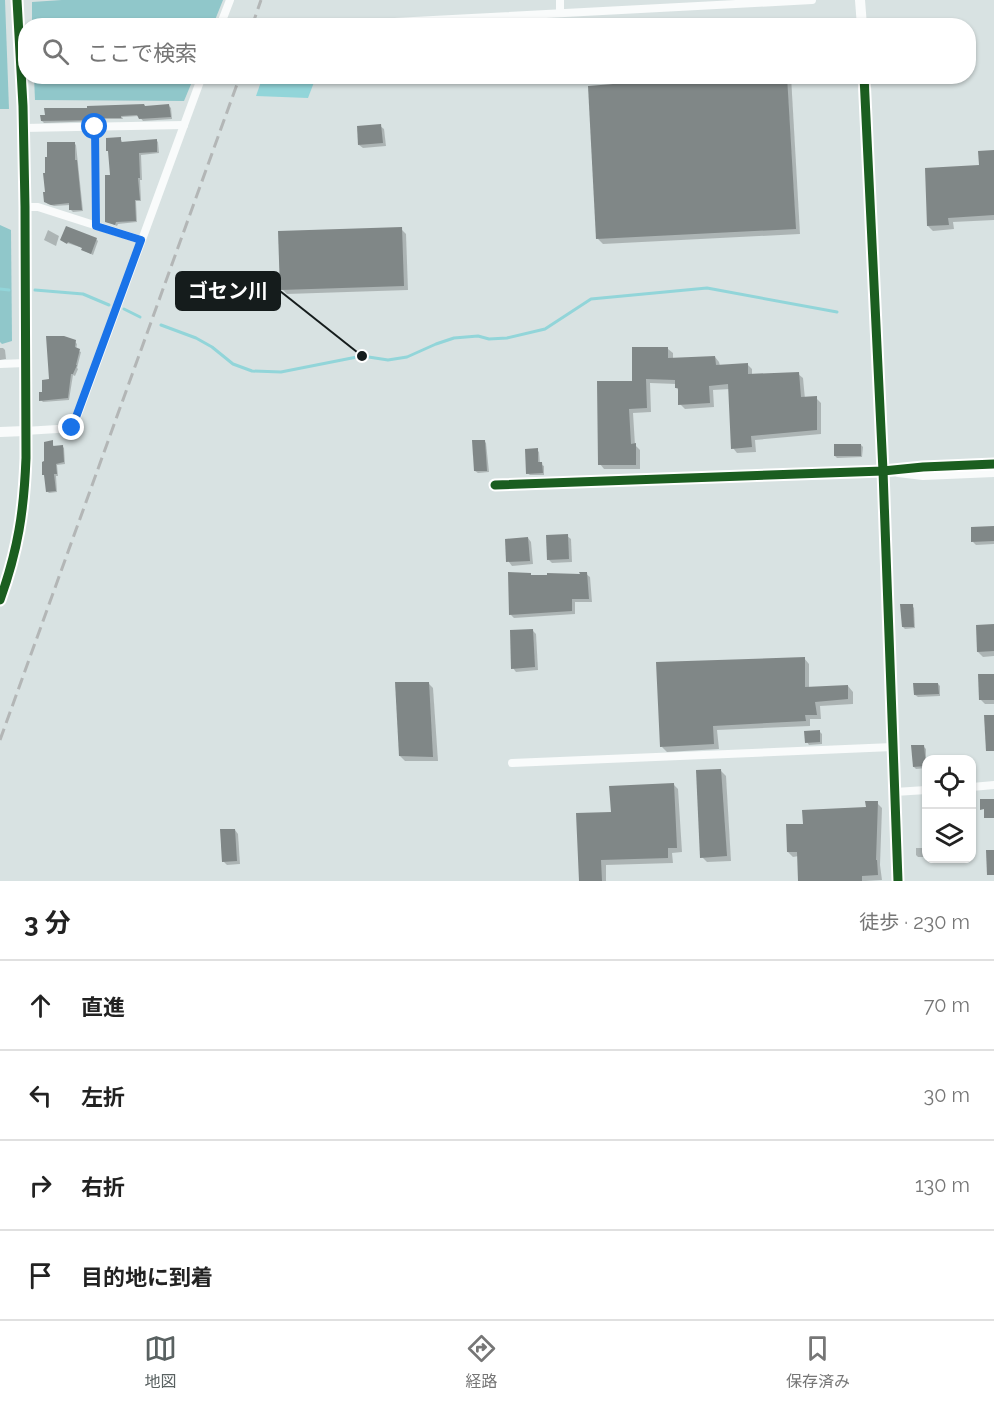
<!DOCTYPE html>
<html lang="ja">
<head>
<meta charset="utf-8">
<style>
	:root { --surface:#fff; --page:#f6f6f6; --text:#222; --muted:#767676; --line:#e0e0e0; --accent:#596161 }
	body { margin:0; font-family:Raleway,"Noto Sans JP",sans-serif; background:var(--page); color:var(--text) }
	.controls { position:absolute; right:18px; bottom:18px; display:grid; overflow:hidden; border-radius:12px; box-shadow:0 2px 4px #0004 }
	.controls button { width:54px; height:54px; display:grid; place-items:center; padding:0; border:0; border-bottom:2px solid var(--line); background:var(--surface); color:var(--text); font:30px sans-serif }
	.stop { position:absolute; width:18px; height:18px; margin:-14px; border:4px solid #1a73e8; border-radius:50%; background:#fff }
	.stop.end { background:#1a73e8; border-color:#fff; box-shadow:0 2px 6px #0008 }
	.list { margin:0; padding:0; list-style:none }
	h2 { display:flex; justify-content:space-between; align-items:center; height:78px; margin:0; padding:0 24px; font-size:26px }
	h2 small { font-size:20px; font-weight:400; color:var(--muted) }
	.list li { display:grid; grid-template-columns:39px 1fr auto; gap:18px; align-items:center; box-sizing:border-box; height:90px; padding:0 24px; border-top:2px solid var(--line) }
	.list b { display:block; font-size:22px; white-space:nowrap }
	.list em { font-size:20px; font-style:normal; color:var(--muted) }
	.icon { flex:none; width:33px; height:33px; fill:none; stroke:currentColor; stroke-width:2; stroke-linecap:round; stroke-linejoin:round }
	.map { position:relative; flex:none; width:994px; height:881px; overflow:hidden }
	.search { position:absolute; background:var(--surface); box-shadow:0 2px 4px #0004; left:18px; right:18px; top:18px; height:66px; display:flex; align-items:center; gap:15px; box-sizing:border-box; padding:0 21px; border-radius:24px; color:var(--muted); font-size:22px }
	.sheet { height:438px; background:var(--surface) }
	nav { display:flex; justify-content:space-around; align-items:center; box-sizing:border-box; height:84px; border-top:2px solid var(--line); background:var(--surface); font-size:16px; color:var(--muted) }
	nav a { display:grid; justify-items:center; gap:3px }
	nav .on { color:var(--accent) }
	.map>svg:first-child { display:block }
	.forest { fill:#90c7ca }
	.water { fill:#92d5d9 }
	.shadow { fill:#0003 }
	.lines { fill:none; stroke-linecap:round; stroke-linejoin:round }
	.stream { stroke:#92d5d9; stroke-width:3 }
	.building { fill:#808787 }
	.minor { stroke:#f9fbfb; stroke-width:8 }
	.tertiary { stroke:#f9fbfb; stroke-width:10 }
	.rail { stroke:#b3b6b6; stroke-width:3; stroke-dasharray:12 6; stroke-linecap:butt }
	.cycleway-casing { stroke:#fff; stroke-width:13 }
	.cycleway { stroke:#1b5e20; stroke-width:9 }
	.route { stroke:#1a73e8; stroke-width:8 }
	.leader { fill:none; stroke:#151c1c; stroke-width:2 }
	.callout-dot { fill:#151c1c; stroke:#fff; stroke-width:2 }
	.callout { fill:#151c1c; stroke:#151c1c; stroke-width:2 }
	.callout-label { font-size:20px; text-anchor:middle; font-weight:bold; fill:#fff }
</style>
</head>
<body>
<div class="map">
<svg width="994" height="881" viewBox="0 0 994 881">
	<rect width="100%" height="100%" fill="#d8e2e2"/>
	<g class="forest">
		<polygon points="0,0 5,0 9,109 0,109"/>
		<polygon points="62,0 223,0 213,25 32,25 32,2"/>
		<polygon points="34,77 34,76 194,77 184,101 35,100"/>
		<polygon points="0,225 11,230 12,341 2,344 0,342"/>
	</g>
	<polygon class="water" points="263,76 316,76 316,77 308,98 256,96"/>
	<g class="shadow">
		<polygon points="733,76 791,76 800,234 603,244 598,239"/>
		<polygon points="169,106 171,108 172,119 143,121 139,116 122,117 123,119 98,119 98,121 44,123 42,121 146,107"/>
		<polygon points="380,126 384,129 386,146 363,148 359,145"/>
		<polygon points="120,139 122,141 122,144 156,140 158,142 159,153 141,155 142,180 140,180 141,201 136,201 137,222 118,224 117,226 106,221 111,177 110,153 108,151"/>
		<polygon points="74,143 76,145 83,211 73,212 71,210 70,205 54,206 48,204 45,201 46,194"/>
		<polygon points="994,152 994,220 953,222 954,229 933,231 928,226"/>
		<polygon points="401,229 406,234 408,290 287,294 282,289"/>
		<polygon points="48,230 59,236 56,246 44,240"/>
		<polygon points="96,239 98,241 93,255 85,251 83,248 64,242"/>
		<polygon points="75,342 77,344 76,350 81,352 77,368 78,369 75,376 73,375 69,400 43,402 41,400 44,393"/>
		<polygon points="0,348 3,348 5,350 6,359 0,360"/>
		<polygon points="668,349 673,353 673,359 715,357 719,362 720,366 747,364 752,369 752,375 798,374 803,378 805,399 816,398 821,403 821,434 755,440 756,452 737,453 733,448 730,389 713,390 714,407 685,409 680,404 680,391 676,388 676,384 650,383 651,412 633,413 635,445 640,450 640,469 604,469 600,464 633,383"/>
		<polygon points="484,441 486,443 489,472 478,473 475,471"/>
		<polygon points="52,442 54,447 62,446 64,448 65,464 57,465 58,476 56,476 57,492 49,493 47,491 46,463"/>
		<polygon points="861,445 863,447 862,457 837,458 835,456"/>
		<polygon points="537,450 539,452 540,464 544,466 544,475 530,475 527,473"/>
		<polygon points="994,527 994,544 976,545 973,542"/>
		<polygon points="567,536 571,539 572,562 552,563 548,559"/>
		<polygon points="528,538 531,542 533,564 512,566 509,562 507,540"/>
		<polygon points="530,574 533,577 581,576 586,574 590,577 592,602 575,602 575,614 514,618 511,615"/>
		<polygon points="912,606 914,608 915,628 905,629 903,627"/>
		<polygon points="994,626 994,656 983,657 978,652"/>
		<polygon points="532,630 536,634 538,670 516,672 513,668"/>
		<polygon points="804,658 809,664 809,689 848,686 853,692 853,704 820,706 821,719 810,719 810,726 717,730 719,749 667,752 662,747"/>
		<polygon points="994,675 994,704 985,704 981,700"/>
		<polygon points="428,683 433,688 438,761 405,761 400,756"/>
		<polygon points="938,684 940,686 940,696 918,697 915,695"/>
		<polygon points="820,732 822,734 822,744 809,745 807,742"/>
		<polygon points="924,747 926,749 926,768 916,769 914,767"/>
		<polygon points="721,771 726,776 731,861 707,862 702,857"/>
		<polygon points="673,784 678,789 682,852 672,853 673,863 606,865 606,881 581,881 612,813"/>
		<polygon points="877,803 882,808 880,865 882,880 866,881 800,881 799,856 793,857 788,852 804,826 867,808"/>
		<polygon points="235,830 238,834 240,864 227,865 223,861"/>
		<polygon points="916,848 926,848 926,857 918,857 916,855"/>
	</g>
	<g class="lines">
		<g class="stream">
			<polyline points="0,289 9,290"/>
			<polyline points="35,290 83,294 109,305"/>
			<polyline points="124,309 140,317"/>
			<polyline points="161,325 196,338 212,347 233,364 252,371 281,372 362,356 388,360 407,357 436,344 454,338 478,336 489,339 507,338 545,329 591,299 707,288 837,312"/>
		</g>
	</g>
	<g class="building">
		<polygon points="713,76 787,76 796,229 596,239 588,86"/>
		<polygon points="144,104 145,106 169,104 171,117 139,119 137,115 121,116 121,118 97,118 97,120 41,121 40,115 45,115 44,108 87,108 87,106"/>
		<polygon points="381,124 383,143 358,145 357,126"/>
		<polygon points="121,137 121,142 157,139 157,152 139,153 140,178 138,178 140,200 135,200 136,221 116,222 115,225 105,222 105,175 110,175 108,151 106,151 106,138"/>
		<polygon points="47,142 75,142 75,160 77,160 82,210 69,210 69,203 51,205 44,202 43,192 45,192 43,173 45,173 45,157 47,157"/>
		<polygon points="994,150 994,215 948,218 949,225 927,226 925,168 979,165 978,151"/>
		<polygon points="66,226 97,238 91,254 81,250 82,248 68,242 67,244 60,240"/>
		<polygon points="402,227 404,286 280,290 278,231"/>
		<polygon points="46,336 64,336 76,340 75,347 80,349 76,365 77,365 73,374 71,374 68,398 39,401 39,392 42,392 42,380 49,379"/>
		<polygon points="632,347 668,347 668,358 715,356 716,365 748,363 748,374 799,372 801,397 817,396 817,430 751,436 752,447 731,449 728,384 709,386 710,403 678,405 678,388 675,388 675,380 646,379 647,408 629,409 631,444 636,443 636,465 598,465 597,381 632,381"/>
		<polygon points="53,440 53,446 63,445 64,462 56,464 57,474 54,474 56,491 46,492 44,475 42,475 42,462 44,461 44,442"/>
		<polygon points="472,440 485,440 487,471 474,471"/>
		<rect x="834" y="444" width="27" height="12"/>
		<polygon points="538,448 538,462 542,462 543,473 526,474 525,449"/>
		<polygon points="994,526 994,541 971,542 971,527"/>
		<polygon points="568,534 569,559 547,560 546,535"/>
		<polygon points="528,537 530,561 506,562 505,539"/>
		<polygon points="508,572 531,573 531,575 547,575 547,573 580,574 579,572 587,572 589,599 572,599 572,611 509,615"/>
		<polygon points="900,604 913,604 914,627 902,627"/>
		<polygon points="994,624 994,651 977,652 976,625"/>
		<polygon points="533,629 535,667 511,669 510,630"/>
		<polygon points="805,657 805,687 848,685 848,699 815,702 817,715 805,715 806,721 713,726 714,744 660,747 656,662"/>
		<polygon points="978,674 994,674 994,700 979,700"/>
		<polygon points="395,682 429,682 433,757 399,756"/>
		<polygon points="913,683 938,683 939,694 914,695"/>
		<polygon points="984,715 994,715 994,751 986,751"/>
		<polygon points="820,730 820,742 805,743 804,731"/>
		<polygon points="911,745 924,745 926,766 913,767"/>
		<polygon points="721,769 727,856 700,858 696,770"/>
		<polygon points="674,783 677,848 668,848 668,858 601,860 602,881 579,881 576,813 611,812 609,786"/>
		<polygon points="980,799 994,799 994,818 984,818 984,809 980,810"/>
		<polygon points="865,801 878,801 876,860 877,860 878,875 862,876 862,881 798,881 797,852 787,852 786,824 803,824 802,810 866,807"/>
		<polygon points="220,829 235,829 237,861 222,862"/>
		<polygon points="986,850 994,850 994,875 987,875"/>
	</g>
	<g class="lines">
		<g class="minor">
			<polyline points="560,0 560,13"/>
			<polyline points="337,25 812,0"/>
			<polyline points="220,26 230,0"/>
			<polyline points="95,127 96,226"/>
			<polyline points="23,128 184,125"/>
			<polyline points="25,207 38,207 141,240"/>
			<polyline points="0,364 25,363"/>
			<polyline points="25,431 73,428 202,76"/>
			<polyline points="898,473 923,476 994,473"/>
			<polyline points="495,485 883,471 923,467 994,464"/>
			<polyline points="512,763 893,747"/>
			<polyline points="972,787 994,785"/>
			<polyline points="895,792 926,790"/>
		</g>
		<g class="tertiary">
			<polyline points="860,0 862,26"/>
			<polyline points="864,76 883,471 898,881"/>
			<polyline points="0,432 25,431"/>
			<path d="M 0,600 C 18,550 24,511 26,458 L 25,207 L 23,106 L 17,0"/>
		</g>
		<g class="rail">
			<polyline points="252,26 261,0"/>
			<polyline points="0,740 240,76"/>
		</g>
		<defs>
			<g id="cycleway">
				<polyline points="864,76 883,471 898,881"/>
				<polyline points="495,485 883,471 923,467 994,464"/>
				<path d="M 0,600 C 18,550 24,511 26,458 L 25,207 L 23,106 L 17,0"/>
			</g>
		</defs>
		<use href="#cycleway" class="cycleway-casing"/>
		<use href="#cycleway" class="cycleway"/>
	</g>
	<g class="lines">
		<polyline class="route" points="72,428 141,240 96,226 95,127"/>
	</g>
	<path class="leader" d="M362 356L280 291"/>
	<circle class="callout-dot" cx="362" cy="356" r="6"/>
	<rect class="callout" x="176" y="272" width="104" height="38" rx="6"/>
	<g class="callout-label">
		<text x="228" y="298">ゴセン川</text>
	</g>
</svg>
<div class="controls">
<button><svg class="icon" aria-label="locate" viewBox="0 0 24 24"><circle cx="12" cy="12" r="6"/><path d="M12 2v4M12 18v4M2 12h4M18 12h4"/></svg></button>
<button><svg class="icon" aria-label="layers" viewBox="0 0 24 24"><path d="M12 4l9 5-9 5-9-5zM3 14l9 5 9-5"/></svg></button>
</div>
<div class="stop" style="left:95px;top:127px"></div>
<div class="stop end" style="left:72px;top:428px"></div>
<div class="search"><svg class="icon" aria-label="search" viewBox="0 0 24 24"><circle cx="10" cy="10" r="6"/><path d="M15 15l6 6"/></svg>ここで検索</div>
</div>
<section class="sheet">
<h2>3 分<small>徒歩 · 230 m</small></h2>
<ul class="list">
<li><svg class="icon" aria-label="ahead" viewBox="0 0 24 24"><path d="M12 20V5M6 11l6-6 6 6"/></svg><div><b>直進</b></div><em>70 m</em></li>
<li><svg class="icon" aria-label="left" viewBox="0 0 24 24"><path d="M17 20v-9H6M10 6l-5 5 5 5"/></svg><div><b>左折</b></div><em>30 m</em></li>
<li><svg class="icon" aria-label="right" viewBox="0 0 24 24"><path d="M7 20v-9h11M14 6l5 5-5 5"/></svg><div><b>右折</b></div><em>130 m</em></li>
<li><svg class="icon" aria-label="arrive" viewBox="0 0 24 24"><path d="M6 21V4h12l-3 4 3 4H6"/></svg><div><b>目的地に到着</b></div></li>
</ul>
</section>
<nav>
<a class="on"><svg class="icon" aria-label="map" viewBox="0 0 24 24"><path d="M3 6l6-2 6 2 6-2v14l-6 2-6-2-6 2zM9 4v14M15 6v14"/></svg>地図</a>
<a><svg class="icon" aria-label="directions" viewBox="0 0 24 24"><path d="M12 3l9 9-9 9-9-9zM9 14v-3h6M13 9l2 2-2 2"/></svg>経路</a>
<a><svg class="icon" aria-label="saved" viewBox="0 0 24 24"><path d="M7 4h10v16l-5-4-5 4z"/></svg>保存済み</a>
</nav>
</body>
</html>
